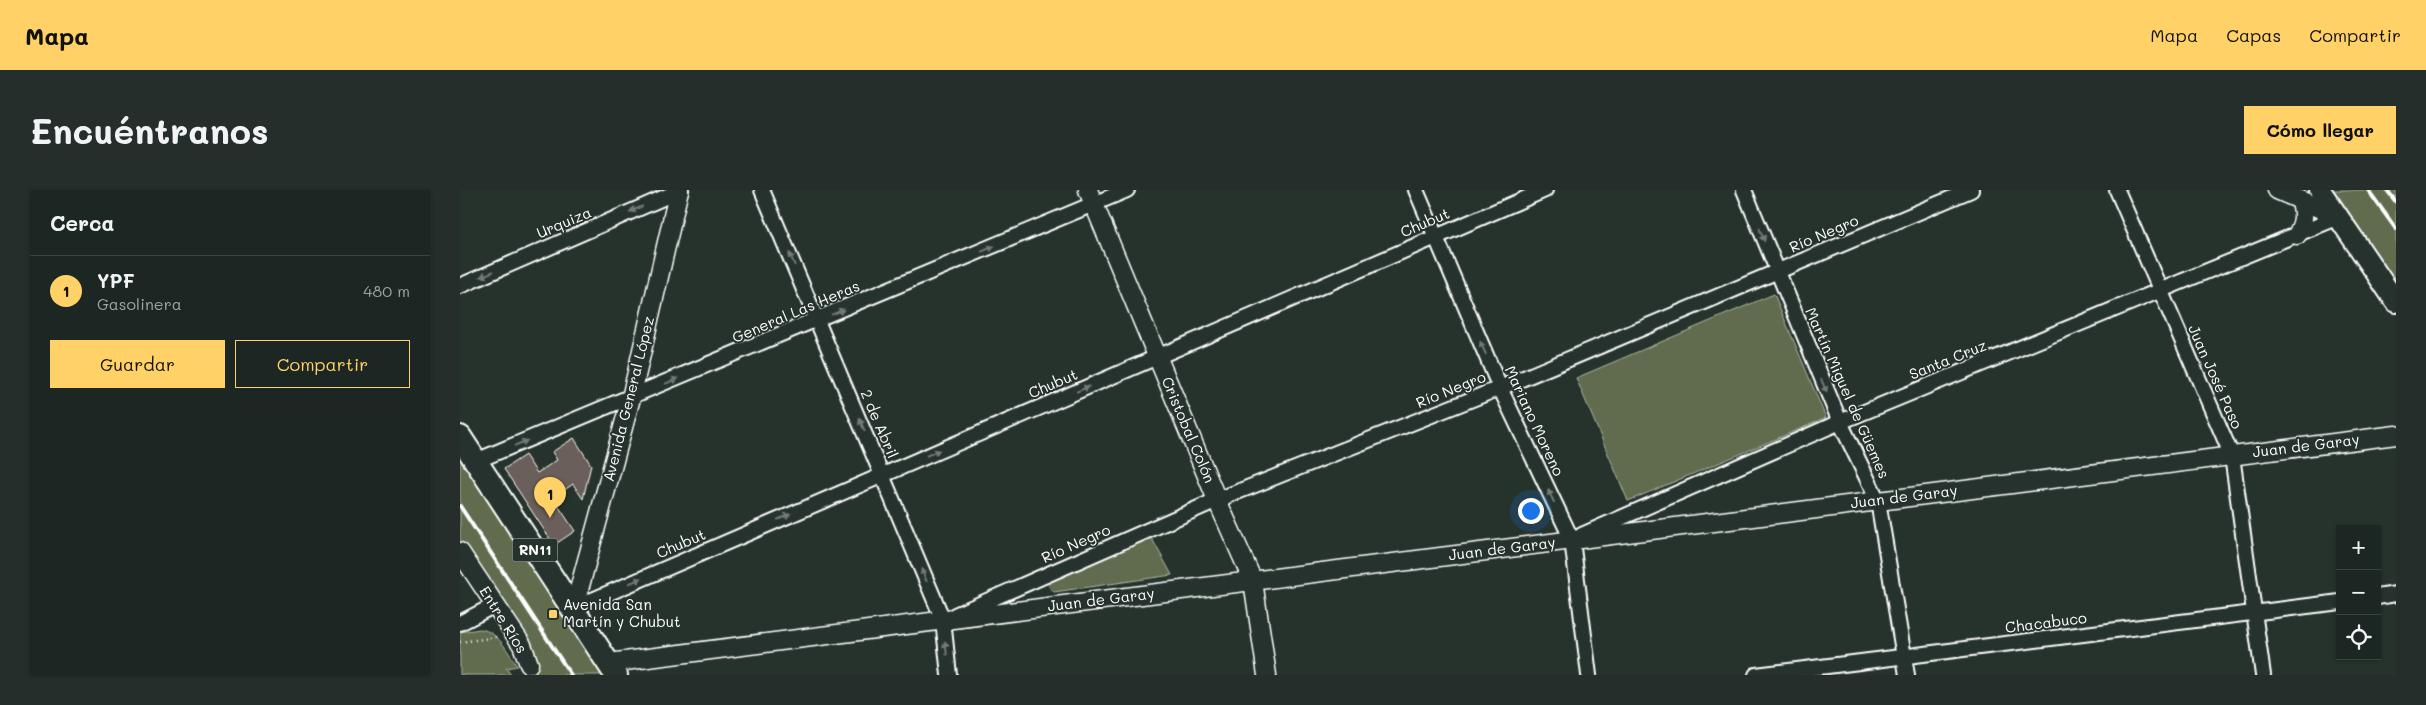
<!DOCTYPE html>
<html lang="es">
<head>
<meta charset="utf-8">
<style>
	:root { --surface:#1c2622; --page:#252e2a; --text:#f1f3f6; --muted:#a0a5a5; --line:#3a4340; --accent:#ffd166 }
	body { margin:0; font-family:Mali,sans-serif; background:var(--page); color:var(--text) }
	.controls { position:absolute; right:15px; bottom:15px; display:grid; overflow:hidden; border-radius:0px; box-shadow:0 1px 4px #0004 }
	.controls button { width:45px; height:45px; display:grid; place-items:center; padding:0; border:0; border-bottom:1px solid var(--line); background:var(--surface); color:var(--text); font:25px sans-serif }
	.you { position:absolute; left:1070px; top:320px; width:18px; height:18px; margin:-12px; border:4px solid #fff; border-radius:50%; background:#1a73e8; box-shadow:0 0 0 8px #1a73e833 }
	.badge { display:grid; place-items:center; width:32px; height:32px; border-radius:50%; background:var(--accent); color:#111; font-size:16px; font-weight:700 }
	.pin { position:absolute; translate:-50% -41px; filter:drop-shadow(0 1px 2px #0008) }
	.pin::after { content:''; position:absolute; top:26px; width:18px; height:15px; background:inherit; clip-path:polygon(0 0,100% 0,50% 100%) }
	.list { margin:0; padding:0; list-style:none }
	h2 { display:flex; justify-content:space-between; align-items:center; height:65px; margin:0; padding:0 20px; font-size:21px }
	h2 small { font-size:16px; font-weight:400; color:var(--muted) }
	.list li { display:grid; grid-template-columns:32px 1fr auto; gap:15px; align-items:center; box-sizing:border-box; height:70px; padding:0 20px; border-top:1px solid var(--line) }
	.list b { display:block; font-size:19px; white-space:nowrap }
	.list p { margin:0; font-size:16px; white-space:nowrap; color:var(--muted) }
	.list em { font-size:16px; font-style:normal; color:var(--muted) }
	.actions { display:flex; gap:10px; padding:15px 20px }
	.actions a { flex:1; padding:11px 0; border:1px solid var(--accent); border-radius:0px; text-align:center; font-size:18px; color:var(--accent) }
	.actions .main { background:var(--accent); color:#111 }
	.icon { flex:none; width:28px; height:28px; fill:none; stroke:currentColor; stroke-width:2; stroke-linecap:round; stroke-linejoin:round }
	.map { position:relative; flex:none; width:1936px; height:485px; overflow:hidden; border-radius:0px }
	header { display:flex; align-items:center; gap:30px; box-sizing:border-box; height:70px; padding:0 25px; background:var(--accent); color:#111 }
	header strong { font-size:24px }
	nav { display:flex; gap:28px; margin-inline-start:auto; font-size:18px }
	.intro { display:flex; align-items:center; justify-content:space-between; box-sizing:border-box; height:120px; padding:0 30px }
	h1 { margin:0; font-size:35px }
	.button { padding:12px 22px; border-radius:0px; background:var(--accent); color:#111; font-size:18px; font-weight:700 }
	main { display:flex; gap:30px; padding:0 30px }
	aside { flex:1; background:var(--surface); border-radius:0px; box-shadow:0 1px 4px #0004 }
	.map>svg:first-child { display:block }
	.green { fill:#606c4e; stroke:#b0b6a6 }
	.building { fill:#6b5e5a; stroke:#fff }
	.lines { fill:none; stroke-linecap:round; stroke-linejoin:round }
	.minor-casing { stroke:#fff; stroke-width:18 }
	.tertiary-casing { stroke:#fff; stroke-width:21 }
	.secondary-casing { stroke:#fff; stroke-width:24 }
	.primary-casing { stroke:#fff; stroke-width:26 }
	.path { stroke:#fff; stroke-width:2.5; stroke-dasharray:1 4; stroke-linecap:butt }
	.minor { stroke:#26332d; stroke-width:14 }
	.tertiary { stroke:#26332d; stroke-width:18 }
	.secondary { stroke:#26332d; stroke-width:20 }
	.primary { stroke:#26332d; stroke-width:22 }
	.rail { stroke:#fff; stroke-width:4 }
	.oneway { fill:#727a76 }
	.poi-dot { fill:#ffd166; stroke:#26332d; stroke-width:2 }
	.labels { text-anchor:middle; stroke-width:4; stroke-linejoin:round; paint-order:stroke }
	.shield { fill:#26332d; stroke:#bec2c0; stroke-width:1 }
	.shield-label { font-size:14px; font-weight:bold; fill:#fff }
	.street-label { font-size:15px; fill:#fff; stroke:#26332d }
	.poi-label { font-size:15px; fill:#fff; stroke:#26332d; text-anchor:start }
</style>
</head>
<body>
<header>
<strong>Mapa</strong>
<nav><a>Mapa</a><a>Capas</a><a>Compartir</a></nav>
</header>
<div class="intro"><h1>Encuéntranos</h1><a class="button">Cómo llegar</a></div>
<main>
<aside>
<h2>Cerca<small></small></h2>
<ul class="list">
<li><span class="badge">1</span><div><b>YPF</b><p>Gasolinera</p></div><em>480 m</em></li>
</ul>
<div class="actions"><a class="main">Guardar</a><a>Compartir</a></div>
</aside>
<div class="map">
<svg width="1936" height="485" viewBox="0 0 1936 485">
	<rect width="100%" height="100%" fill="#26332d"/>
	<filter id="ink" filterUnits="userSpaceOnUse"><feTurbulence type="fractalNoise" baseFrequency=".02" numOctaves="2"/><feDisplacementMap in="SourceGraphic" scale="10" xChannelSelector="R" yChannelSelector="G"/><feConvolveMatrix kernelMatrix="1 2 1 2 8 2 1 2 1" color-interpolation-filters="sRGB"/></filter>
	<g filter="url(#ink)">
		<g class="green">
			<polygon points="1860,0 1936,0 1936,112"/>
			<polygon points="1314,104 1366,228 1168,311 1116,188"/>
			<polygon points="0,247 156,485 76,485 69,474 0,362"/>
			<polygon points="691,347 712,385 594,402 589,397 589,391"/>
			<path d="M 20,439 C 39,442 47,461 57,476 L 46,478 L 51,485 L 0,485 L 0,442 Z"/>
		</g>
		<polygon class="building" points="114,248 131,275 123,309 113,294 93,308 115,341 94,355 44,279 65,265 77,283 97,270 92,262"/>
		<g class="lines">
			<defs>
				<g id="minor">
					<polyline points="302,0 483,430 489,485"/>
					<polyline points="956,0 1040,198 1112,350 1129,485"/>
					<polyline points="1284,0 1380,232 1418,311 1447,485"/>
					<polyline points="1657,0 1772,266 1803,485"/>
					<polyline points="0,96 221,0"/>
					<polyline points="16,271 667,0"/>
					<polyline points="1122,345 1380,232 1879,27"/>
					<polyline points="1917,407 1936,404"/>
					<polyline points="114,418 1085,0"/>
					<polyline points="495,425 757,310 1040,198 1511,0"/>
					<polyline points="0,433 35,415"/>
					<polyline points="1296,485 1880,412"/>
				</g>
				<g id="tertiary">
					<polyline points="628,0 757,310 793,391 807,485"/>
					<polyline points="1817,0 1879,27"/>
					<path d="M 1837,45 C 1844,32 1845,24 1840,10"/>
					<polyline points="0,362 62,455 69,474"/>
					<polyline points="114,418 171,208 219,0"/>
					<polyline points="149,473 1936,245"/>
				</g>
				<polyline id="secondary" points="1860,0 1936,112"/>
				<polyline id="primary" points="0,247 156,485"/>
			</defs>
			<use href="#minor" class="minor-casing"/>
			<use href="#tertiary" class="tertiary-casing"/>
			<use href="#secondary" class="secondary-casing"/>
			<use href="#primary" class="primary-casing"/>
			<polyline class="path" points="0,452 38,447"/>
			<use href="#minor" class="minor"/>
			<use href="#tertiary" class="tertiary"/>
			<use href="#secondary" class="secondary"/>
			<use href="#primary" class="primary"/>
			<g class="rail">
				<polyline points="1908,0 1936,39"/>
				<polyline points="1927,0 1936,12"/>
				<polyline points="0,316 111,485"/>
			</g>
		</g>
		<defs><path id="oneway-solid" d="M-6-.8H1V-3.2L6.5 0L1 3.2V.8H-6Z" transform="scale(1.25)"/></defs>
		<g class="oneway">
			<use href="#oneway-solid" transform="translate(176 19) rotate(157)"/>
			<use href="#oneway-solid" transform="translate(1302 45) rotate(69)"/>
			<use href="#oneway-solid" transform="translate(528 59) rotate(-23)"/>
			<use href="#oneway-solid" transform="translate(332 69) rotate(-113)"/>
			<use href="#oneway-solid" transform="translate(27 84) rotate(157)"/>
			<use href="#oneway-solid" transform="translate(378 122) rotate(-23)"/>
			<use href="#oneway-solid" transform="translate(1023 158) rotate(-114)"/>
			<use href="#oneway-solid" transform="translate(212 191) rotate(-23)"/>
			<use href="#oneway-solid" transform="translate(1364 196) rotate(67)"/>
			<use href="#oneway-solid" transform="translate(623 199) rotate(-23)"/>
			<use href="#oneway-solid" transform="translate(402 235) rotate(-113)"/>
			<use href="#oneway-solid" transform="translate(61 253) rotate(-22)"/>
			<use href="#oneway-solid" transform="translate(473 263) rotate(-23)"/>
			<use href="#oneway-solid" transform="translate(1091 306) rotate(-115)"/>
			<use href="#oneway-solid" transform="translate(324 327) rotate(-23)"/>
			<use href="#oneway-solid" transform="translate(464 385) rotate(-112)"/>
			<use href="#oneway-solid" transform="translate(175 391) rotate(-23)"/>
			<use href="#oneway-solid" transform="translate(486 458) rotate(-97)"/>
		</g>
	</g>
	<rect class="poi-dot" x="88" y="419" width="10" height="10" rx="2.5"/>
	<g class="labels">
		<rect class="shield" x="52.5" y="348.5" width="45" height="23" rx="4"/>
		<g class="shield-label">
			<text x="75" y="365">RN11</text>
		</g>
		<g class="street-label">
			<text transform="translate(104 33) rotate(-23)" y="5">Urquiza</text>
			<text transform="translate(965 33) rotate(-23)" y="5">Chubut</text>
			<text transform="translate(1364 44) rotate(-23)" y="5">Río Negro</text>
			<text transform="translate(336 122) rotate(-23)" y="5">General Las Heras</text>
			<text transform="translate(1488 170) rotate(-22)" y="5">Santa Cruz</text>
			<text transform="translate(1755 187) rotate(66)" y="5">Juan José Paso</text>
			<text transform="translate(593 194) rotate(-23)" y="5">Chubut</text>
			<text transform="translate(991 200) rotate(-22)" y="5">Río Negro</text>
			<text transform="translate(1387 203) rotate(66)" y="5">Martín Miguel de Güemes</text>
			<text transform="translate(169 209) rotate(-76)" y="5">Avenida General López</text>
			<text transform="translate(1074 231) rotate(65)" y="5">Mariano Moreno</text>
			<text transform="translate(419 234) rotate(67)" y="5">2 de Abril</text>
			<text transform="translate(728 240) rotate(67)" y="5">Cristobal Colón</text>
			<text transform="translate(1846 256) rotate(-7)" y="5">Juan de Garay</text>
			<text transform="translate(1444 307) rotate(-7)" y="5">Juan de Garay</text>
			<text transform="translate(221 354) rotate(-23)" y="5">Chubut</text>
			<text transform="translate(616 354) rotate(-24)" y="5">Río Negro</text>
			<text transform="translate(1042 359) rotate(-7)" y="5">Juan de Garay</text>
			<text transform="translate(641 410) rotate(-7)" y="5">Juan de Garay</text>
			<text transform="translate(43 430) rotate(58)" y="5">Entre Ríos</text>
			<text transform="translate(1586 433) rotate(-7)" y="5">Chacabuco</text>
		</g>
		<g class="poi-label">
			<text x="103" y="420">Avenida San<tspan x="103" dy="17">Martín y Chubut</tspan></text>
		</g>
	</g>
</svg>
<div class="controls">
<button>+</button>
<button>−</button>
<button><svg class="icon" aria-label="locate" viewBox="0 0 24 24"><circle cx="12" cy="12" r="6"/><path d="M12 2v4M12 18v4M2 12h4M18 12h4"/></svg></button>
</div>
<div class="you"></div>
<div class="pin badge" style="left:90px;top:328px">1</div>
</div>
</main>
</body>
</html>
